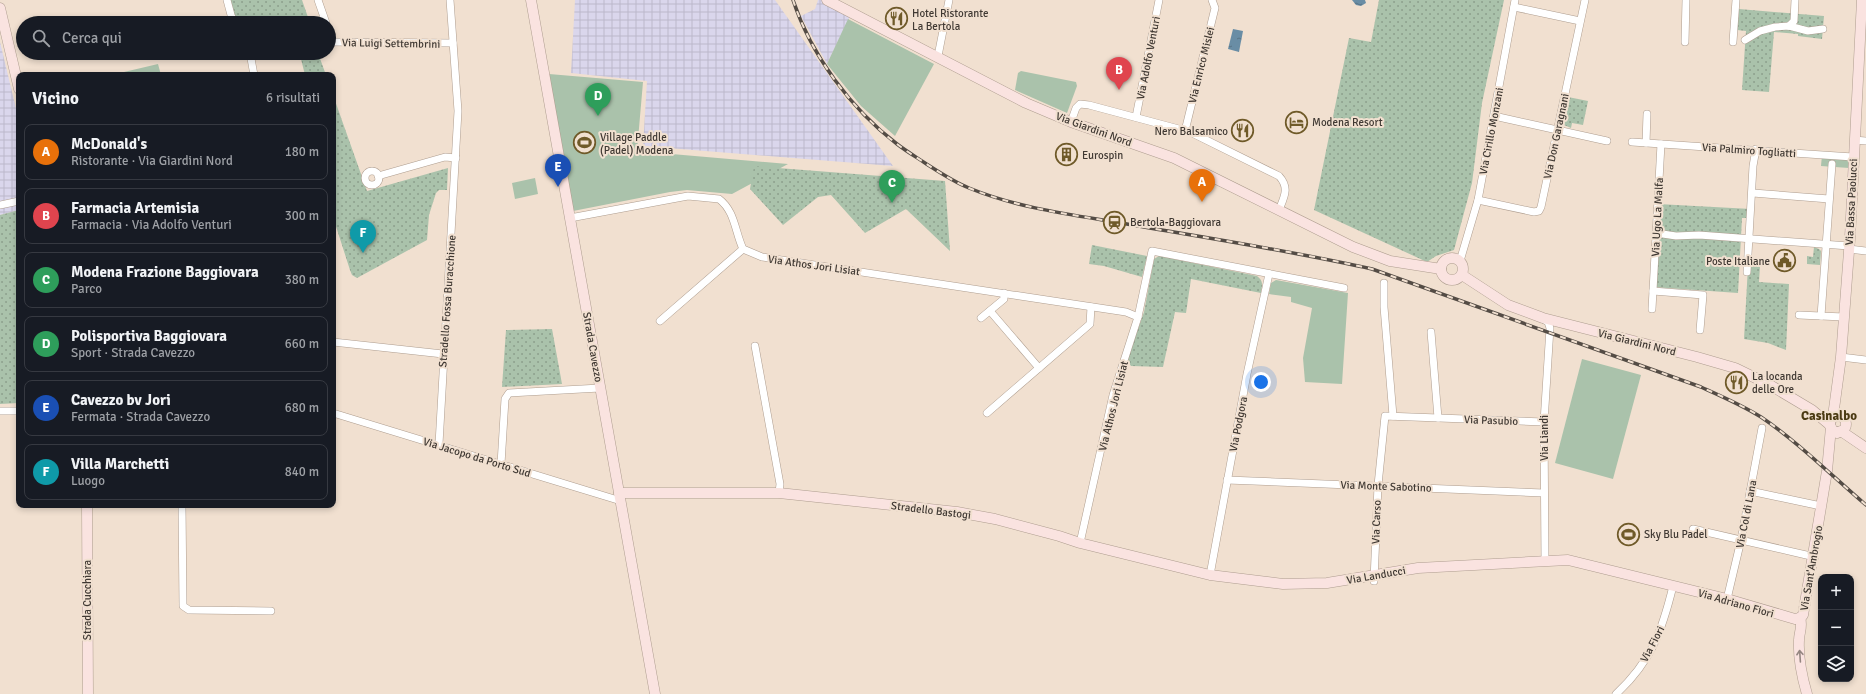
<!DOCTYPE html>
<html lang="it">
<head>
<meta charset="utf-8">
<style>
	:root { --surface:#171b24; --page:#242831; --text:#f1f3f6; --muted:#9ea1a6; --line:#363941; --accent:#0b8043 }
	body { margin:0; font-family:Signika,sans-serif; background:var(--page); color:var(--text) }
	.controls { position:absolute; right:12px; bottom:12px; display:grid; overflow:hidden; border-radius:8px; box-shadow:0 2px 6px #0003 }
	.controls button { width:36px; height:36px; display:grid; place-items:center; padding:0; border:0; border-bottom:1px solid var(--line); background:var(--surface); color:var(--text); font:20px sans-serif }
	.you { position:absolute; left:1261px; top:382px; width:14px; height:14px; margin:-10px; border:3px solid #fff; border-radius:50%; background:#1a73e8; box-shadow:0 0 0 6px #1a73e833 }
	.badge { display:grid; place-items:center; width:26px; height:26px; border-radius:50%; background:var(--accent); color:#fff; font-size:13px; font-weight:700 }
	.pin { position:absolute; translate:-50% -33px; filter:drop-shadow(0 1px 2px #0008) }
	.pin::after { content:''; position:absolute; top:21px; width:14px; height:12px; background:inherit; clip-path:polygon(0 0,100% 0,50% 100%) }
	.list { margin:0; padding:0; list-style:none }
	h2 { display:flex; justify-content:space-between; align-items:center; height:52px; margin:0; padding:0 16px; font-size:17px }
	h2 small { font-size:13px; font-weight:400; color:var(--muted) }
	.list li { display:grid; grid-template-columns:26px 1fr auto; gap:12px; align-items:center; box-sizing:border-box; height:56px; margin:0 8px 8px; padding:0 8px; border:1px solid var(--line); border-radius:8px }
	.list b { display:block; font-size:15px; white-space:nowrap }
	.list p { margin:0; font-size:13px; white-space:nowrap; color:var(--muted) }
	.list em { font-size:13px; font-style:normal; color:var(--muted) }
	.icon { flex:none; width:22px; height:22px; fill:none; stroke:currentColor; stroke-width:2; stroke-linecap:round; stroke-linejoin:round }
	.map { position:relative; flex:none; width:1866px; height:694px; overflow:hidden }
	.search { position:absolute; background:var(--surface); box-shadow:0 2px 6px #0003; left:16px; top:16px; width:320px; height:44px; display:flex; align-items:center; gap:10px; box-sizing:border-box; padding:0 14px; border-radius:22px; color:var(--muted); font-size:15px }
	.panel { position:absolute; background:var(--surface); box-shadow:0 2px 6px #0003; left:16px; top:72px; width:320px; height:436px; border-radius:8px }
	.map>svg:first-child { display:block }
	.industrial { fill:url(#industrial-grid) }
	.grass { fill:#aac2ab }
	.forest { fill:url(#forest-firs) }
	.park { fill:url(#park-dots) }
	.water { fill:url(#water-ripples) }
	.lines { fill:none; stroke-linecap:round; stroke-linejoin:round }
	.street-casing { stroke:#ae9d8f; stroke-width:8 }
	.secondary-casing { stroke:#ae9d8f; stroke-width:11 }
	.street { stroke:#fff; stroke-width:7 }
	.secondary { stroke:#fae3e0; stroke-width:10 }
	.rail-casing { stroke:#544c45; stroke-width:3.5 }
	.rail { stroke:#f1e0d0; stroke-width:2; stroke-dasharray:6; stroke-linecap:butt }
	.oneway { stroke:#948681 }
	.labels { text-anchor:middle; stroke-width:4; stroke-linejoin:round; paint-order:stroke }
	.poi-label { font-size:11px; fill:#403933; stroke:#f1e0d0; text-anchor:start }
	.street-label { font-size:11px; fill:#403933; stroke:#f1e0d0 }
	.quarter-label { font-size:13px; font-weight:bold; fill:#4b3a13; stroke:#f1e0d0 }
</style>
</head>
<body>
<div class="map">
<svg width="1866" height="694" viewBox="0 0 1866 694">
	<defs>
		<pattern id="industrial-grid" width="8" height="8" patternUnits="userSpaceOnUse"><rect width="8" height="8" fill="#dad6ec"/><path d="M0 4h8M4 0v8" fill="none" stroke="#bcb8cb"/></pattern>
		<pattern id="forest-firs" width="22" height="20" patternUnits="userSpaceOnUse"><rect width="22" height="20" fill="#aac2ab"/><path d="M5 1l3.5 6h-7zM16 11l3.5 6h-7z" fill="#8c9f8c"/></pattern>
		<pattern id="park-dots" width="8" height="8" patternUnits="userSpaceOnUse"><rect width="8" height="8" fill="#aac2ab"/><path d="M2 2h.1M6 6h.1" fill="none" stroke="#8c9f8c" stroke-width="1.8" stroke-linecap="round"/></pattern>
		<pattern id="water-ripples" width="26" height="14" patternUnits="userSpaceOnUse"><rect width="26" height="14" fill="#698da5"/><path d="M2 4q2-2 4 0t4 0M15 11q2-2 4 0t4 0" fill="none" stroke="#587487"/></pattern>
	</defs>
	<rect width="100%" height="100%" fill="#f1e0d0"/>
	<g class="industrial">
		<polygon points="575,0 775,0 893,166 643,146 647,81 571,73"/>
		<polygon points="818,0 821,0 851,14 827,64 801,16 815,9"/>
		<polygon points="0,42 19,121 19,210 0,215"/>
	</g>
	<g class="grass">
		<polygon points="848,19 934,64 895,136 861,106 827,64"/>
		<polygon points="158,64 161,75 125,75 124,72"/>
		<polygon points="1021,71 1076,82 1077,86 1067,113 1015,90 1018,73"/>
		<polygon points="549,74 643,82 637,151 788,164 732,194 687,190 670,192 573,211"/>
		<polygon points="535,178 538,194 515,199 512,183"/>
		<polygon points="1276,280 1348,293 1342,384 1305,382 1303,358 1312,308 1291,302 1291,297 1269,294 1271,283"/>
		<polygon points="1582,359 1641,375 1613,479 1555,463"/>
	</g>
	<polygon class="forest" points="1822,155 1850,156 1849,168 1821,166"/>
	<g class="park">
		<polygon points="229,0 302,0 310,23 239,23 236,20"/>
		<polygon points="1379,0 1504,0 1482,103 1472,183 1454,250 1436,256 1427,262 1314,210 1349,38 1371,42"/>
		<polygon points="1739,9 1824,16 1822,39 1798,36 1798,34 1774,32 1769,92 1742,90 1746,31 1737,30"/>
		<polygon points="318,53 326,75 305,75 300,55 306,56"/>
		<polygon points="333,95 367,191 448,168 447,190 439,190 436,193 429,215 427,240 357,278 352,275 350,270 333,217 333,202 336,200 333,188"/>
		<polygon points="1568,97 1588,101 1583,125 1572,123 1571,128 1564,125"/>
		<polygon points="754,166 945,181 950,251 906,209 865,233 831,195 818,197 783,225 750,189"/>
		<polygon points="1658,204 1751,209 1751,218 1742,218 1738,293 1653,287"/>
		<polygon points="19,210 19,403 0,404 0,215"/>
		<polygon points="1092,245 1147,256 1142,277 1104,266 1089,264"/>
		<polygon points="1814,247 1819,249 1821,251 1820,265 1807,264 1807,256 1813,257"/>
		<path d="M 1159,256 L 1257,276 C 1264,281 1262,286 1261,293 L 1191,279 L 1186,313 L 1175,312 L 1163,367 L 1131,366 L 1127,360 L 1144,312 L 1154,259 Z"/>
		<polygon points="1748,266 1760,266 1759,282 1789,284 1786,350 1768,343 1744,339"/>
		<polygon points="552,329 562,384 502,387 506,330"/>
	</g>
	<g class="water">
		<polygon points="1352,0 1365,0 1366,3 1361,6 1356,5"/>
		<polygon points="1233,29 1243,31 1239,52 1228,49"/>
	</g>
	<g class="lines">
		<defs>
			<g id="street">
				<polyline points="227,0 231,15 235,23"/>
				<polyline points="318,0 326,23"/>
				<polyline points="1514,7 1580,21"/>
				<polyline points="1789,26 1794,21 1795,0"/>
				<polyline points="1745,40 1760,31 1775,27 1789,26 1808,31 1823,29"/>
				<polyline points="329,42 453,43"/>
				<polyline points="1685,42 1686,0"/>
				<polyline points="1733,42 1736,0"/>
				<polyline points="250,53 254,75"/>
				<polyline points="938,56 949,0"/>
				<polyline points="1494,116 1607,141"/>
				<polyline points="1136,117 1159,0"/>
				<path d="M 1071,122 L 1076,108 L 1080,104 L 1089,105 L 1190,132 L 1279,176 C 1290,188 1284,197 1279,210"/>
				<polyline points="1185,131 1214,12 1215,8 1212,0"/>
				<polyline points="1854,140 1866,141"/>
				<polyline points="1632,142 1853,157"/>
				<polyline points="1646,143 1647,114"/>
				<polyline points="1832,164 1821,316 1844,317"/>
				<circle cx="372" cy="178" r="7"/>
				<polyline points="378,176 445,157 456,158"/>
				<polyline points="1753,193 1829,199"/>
				<polyline points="1478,200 1534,212 1539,211 1541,207 1585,0"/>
				<polyline points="0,205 19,201"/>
				<path d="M 570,218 L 688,196 L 719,199 C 735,211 735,232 743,249 L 762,257 L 1126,312 L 1138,317 L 1113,395 L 1080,543"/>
				<polyline points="1656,233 1676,236 1699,235 1849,246"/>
				<polyline points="1849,249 1866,251"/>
				<polyline points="1460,261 1478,200 1515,0"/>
				<polyline points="1747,272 1753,166 1756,149"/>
				<polyline points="1384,283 1384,307 1393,416"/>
				<polyline points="1653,291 1703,295 1700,330"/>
				<polyline points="1652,309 1661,144"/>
				<polyline points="990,311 1039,368"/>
				<polyline points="1799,315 1821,316"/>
				<polyline points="1138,317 1152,251 1344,288"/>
				<polyline points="981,318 1004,299 1004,293"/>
				<polyline points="1543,319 1548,322 1550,328 1544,422 1545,561"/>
				<polyline points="660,321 743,249"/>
				<polyline points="1431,332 1438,418"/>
				<polyline points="333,342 443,354"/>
				<polyline points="755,346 780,484 779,493"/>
				<polyline points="1841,357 1866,360"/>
				<polyline points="0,411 19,411"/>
				<polyline points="333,413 621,501"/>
				<polyline points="987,413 1090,324 1091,307"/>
				<polyline points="439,444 458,111 450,0"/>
				<polyline points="501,464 505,399 509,393 600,388"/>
				<polyline points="1227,480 1544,493"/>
				<polyline points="1750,491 1821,506"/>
				<polyline points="182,505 183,606 189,610 271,611"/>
				<polyline points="1693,529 1815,557"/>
				<polyline points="1210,575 1247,374 1269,274"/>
				<polyline points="1374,581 1378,485 1385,416 1544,422"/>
				<polyline points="1727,599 1741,540 1762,428"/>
				<path d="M 1616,694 C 1651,662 1662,631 1673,586"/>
			</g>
			<g id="secondary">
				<polyline points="531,0 655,694"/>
				<polyline points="827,0 1026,103 1071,122 1174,158 1353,247 1390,261 1441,269"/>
				<polyline points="0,8 19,89"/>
				<circle cx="1452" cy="269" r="11"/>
				<polyline points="1462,275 1508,305 1543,318 1697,357 1735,368 1770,385 1812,410 1830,425"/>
				<circle cx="1838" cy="424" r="8"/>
				<polyline points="1834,417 1834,409 1841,357 1850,238 1862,0"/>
				<polyline points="1837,433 1841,431 1866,448"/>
				<polyline points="619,493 779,493 957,512 995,519 1059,536 1080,543 1210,575 1283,584 1327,583 1418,568 1568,560 1727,599 1795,619 1800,618"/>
				<polyline points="87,505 88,694"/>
				<polyline points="1800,618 1803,615 1827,471 1831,427"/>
				<path d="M 1800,618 C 1803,626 1799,633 1799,640 C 1798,658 1802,677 1807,694"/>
			</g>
		</defs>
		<use href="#street" class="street-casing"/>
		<use href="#secondary" class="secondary-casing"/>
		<use href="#street" class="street"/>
		<use href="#secondary" class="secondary"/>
		<defs>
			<path id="rail" d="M 793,0 C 811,55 851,109 897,144 C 906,151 916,157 925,163 C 939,172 954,182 969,188 C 1015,207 1066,214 1115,222 C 1201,237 1287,250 1372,269 L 1701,387 C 1721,396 1742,405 1761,417 C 1798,442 1831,475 1866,505"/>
		</defs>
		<use href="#rail" class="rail-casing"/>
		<use href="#rail" class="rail"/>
	</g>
	<defs><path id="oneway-shaft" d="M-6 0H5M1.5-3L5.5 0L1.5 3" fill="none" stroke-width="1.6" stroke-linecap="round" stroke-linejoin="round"/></defs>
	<use class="oneway" href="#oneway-shaft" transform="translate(1800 656) rotate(-94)"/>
	<defs>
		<symbol id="restaurant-ring" viewBox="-11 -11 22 22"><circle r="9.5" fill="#f1e0d0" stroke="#6f5a29" stroke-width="1.5"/><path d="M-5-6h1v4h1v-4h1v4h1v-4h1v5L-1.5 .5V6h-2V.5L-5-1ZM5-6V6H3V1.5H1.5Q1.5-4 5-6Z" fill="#6f5a29"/></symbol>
		<symbol id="hotel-ring" viewBox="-11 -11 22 22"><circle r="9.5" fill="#f1e0d0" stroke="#6f5a29" stroke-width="1.5"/><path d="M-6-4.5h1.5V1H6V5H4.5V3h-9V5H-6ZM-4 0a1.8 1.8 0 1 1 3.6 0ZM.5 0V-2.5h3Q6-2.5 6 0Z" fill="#6f5a29"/></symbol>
		<symbol id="stadium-ring" viewBox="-11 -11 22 22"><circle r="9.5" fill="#f1e0d0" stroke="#6f5a29" stroke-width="1.5"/><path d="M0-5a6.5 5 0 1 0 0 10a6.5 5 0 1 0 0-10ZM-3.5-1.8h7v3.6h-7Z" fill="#6f5a29"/></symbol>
		<symbol id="building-ring" viewBox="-11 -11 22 22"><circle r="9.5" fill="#f1e0d0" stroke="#6f5a29" stroke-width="1.5"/><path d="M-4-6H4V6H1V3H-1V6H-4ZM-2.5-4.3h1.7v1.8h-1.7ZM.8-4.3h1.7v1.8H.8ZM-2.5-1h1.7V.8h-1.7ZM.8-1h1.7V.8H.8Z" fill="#6f5a29"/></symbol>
		<symbol id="station-ring" viewBox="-11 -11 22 22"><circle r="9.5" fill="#f1e0d0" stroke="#6f5a29" stroke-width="1.5"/><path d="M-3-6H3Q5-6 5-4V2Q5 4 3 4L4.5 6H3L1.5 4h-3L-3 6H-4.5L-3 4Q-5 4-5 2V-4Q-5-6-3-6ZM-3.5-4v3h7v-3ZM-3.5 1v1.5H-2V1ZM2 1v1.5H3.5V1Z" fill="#6f5a29"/></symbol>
		<symbol id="civic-ring" viewBox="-11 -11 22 22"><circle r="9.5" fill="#f1e0d0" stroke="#6f5a29" stroke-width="1.5"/><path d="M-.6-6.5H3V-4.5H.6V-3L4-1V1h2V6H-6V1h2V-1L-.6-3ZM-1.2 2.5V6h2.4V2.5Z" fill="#6f5a29"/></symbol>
	</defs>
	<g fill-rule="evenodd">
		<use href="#restaurant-ring" x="884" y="6" width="25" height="25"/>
		<use href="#hotel-ring" x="1284" y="110" width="25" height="25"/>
		<use href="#restaurant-ring" x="1230" y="118" width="25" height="25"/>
		<use href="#stadium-ring" x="572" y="130" width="25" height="25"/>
		<use href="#building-ring" x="1054" y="142" width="25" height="25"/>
		<use href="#station-ring" x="1102" y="210" width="25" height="25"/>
		<use href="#civic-ring" x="1772" y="248" width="25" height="25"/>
		<use href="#restaurant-ring" x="1724" y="370" width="25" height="25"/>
		<use href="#stadium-ring" x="1616" y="522" width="25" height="25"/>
	</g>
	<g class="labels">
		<g class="poi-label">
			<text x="912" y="17">Hotel Ristorante<tspan x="912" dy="13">La Bertola</tspan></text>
			<text x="1312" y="126">Modena Resort</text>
			<text x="1228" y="135" text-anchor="end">Nero Balsamico</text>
			<text x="600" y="141">Village Paddle<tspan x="600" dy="13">(Padel) Modena</tspan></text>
			<text x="1082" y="159">Eurospin</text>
			<text x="1130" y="226">Bertola-Baggiovara</text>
			<text x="1770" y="265" text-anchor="end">Poste Italiane</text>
			<text x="1752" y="380">La locanda<tspan x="1752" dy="13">delle Ore</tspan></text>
			<text x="1644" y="538">Sky Blu Padel</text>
		</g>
		<g class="street-label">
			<text transform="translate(391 43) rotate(1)" y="4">Via Luigi Settembrini</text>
			<text transform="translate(1148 58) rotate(-79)" y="4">Via Adolfo Venturi</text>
			<text transform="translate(1201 65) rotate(-76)" y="4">Via Enrico Mislei</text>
			<text transform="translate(1094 129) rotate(20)" y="4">Via Giardini Nord</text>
			<text transform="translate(1491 131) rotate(-79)" y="4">Via Cirillo Monzani</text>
			<text transform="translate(1556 136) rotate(-78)" y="4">Via Don Garagnani</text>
			<text transform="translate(1749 150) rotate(4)" y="4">Via Palmiro Togliatti</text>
			<text transform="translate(1851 202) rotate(-87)" y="4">Via Bassa Paolucci</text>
			<text transform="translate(1657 217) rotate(-87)" y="4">Via Ugo La Malfa</text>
			<text transform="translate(814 265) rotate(8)" y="4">Via Athos Jori Lisiat</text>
			<text transform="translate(447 301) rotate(-86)" y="4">Stradello Fossa Buracchione</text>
			<text transform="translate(1637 342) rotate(14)" y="4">Via Giardini Nord</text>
			<text transform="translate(593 347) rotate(80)" y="4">Strada Cavezzo</text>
			<text transform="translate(1113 406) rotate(-76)" y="4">Via Athos Jori Lisiat</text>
			<text transform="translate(1491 420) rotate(2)" y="4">Via Pasubio</text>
			<text transform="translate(1238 424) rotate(-79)" y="4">Via Podgora</text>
			<text transform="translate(1544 438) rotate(-90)" y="4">Via Liandi</text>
			<text transform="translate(477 457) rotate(17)" y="4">Via Jacopo da Porto Sud</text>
			<text transform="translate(1386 486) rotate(2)" y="4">Via Monte Sabotino</text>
			<text transform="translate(931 510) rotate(7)" y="4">Stradello Bastogi</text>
			<text transform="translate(1746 514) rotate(-79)" y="4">Via Col di Lana</text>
			<text transform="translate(1376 522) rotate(-88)" y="4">Via Carso</text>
			<text transform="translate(1811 568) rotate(-80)" y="4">Via Sant'Ambrogio</text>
			<text transform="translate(1376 575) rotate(-10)" y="4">Via Landucci</text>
			<text transform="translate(87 600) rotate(-90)" y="4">Strada Cucchiara</text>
			<text transform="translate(1736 603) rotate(16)" y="4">Via Adriano Fiori</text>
			<text transform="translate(1652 644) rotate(-62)" y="4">Via Fiori</text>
		</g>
		<g class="quarter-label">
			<text x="1829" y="420">Casinalbo</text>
		</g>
	</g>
</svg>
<div class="controls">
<button>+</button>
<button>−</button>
<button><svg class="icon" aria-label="layers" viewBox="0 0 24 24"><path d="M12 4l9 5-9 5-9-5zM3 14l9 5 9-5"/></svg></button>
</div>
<div class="you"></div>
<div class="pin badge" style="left:1202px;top:202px;background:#e8710a">A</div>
<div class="pin badge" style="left:1119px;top:90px;background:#e0444e">B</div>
<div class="pin badge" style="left:892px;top:203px;background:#2e9e5b">C</div>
<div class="pin badge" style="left:598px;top:116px;background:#2e9e5b">D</div>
<div class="pin badge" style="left:558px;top:187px;background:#1a4fb4">E</div>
<div class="pin badge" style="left:363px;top:253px;background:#0f9aa8">F</div>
<div class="search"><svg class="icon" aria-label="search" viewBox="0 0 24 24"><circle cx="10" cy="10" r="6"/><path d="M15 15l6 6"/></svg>Cerca qui</div>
<section class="panel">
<h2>Vicino<small>6 risultati</small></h2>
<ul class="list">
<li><span class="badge" style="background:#e8710a">A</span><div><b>McDonald's</b><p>Ristorante · Via Giardini Nord</p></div><em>180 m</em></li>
<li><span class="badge" style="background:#e0444e">B</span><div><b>Farmacia Artemisia</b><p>Farmacia · Via Adolfo Venturi</p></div><em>300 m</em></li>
<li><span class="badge" style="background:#2e9e5b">C</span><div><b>Modena Frazione Baggiovara</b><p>Parco</p></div><em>380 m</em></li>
<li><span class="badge" style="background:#2e9e5b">D</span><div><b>Polisportiva Baggiovara</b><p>Sport · Strada Cavezzo</p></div><em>660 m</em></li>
<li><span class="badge" style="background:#1a4fb4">E</span><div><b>Cavezzo bv Jori</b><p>Fermata · Strada Cavezzo</p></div><em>680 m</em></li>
<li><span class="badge" style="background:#0f9aa8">F</span><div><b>Villa Marchetti</b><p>Luogo</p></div><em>840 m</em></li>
</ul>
</section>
</div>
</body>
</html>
